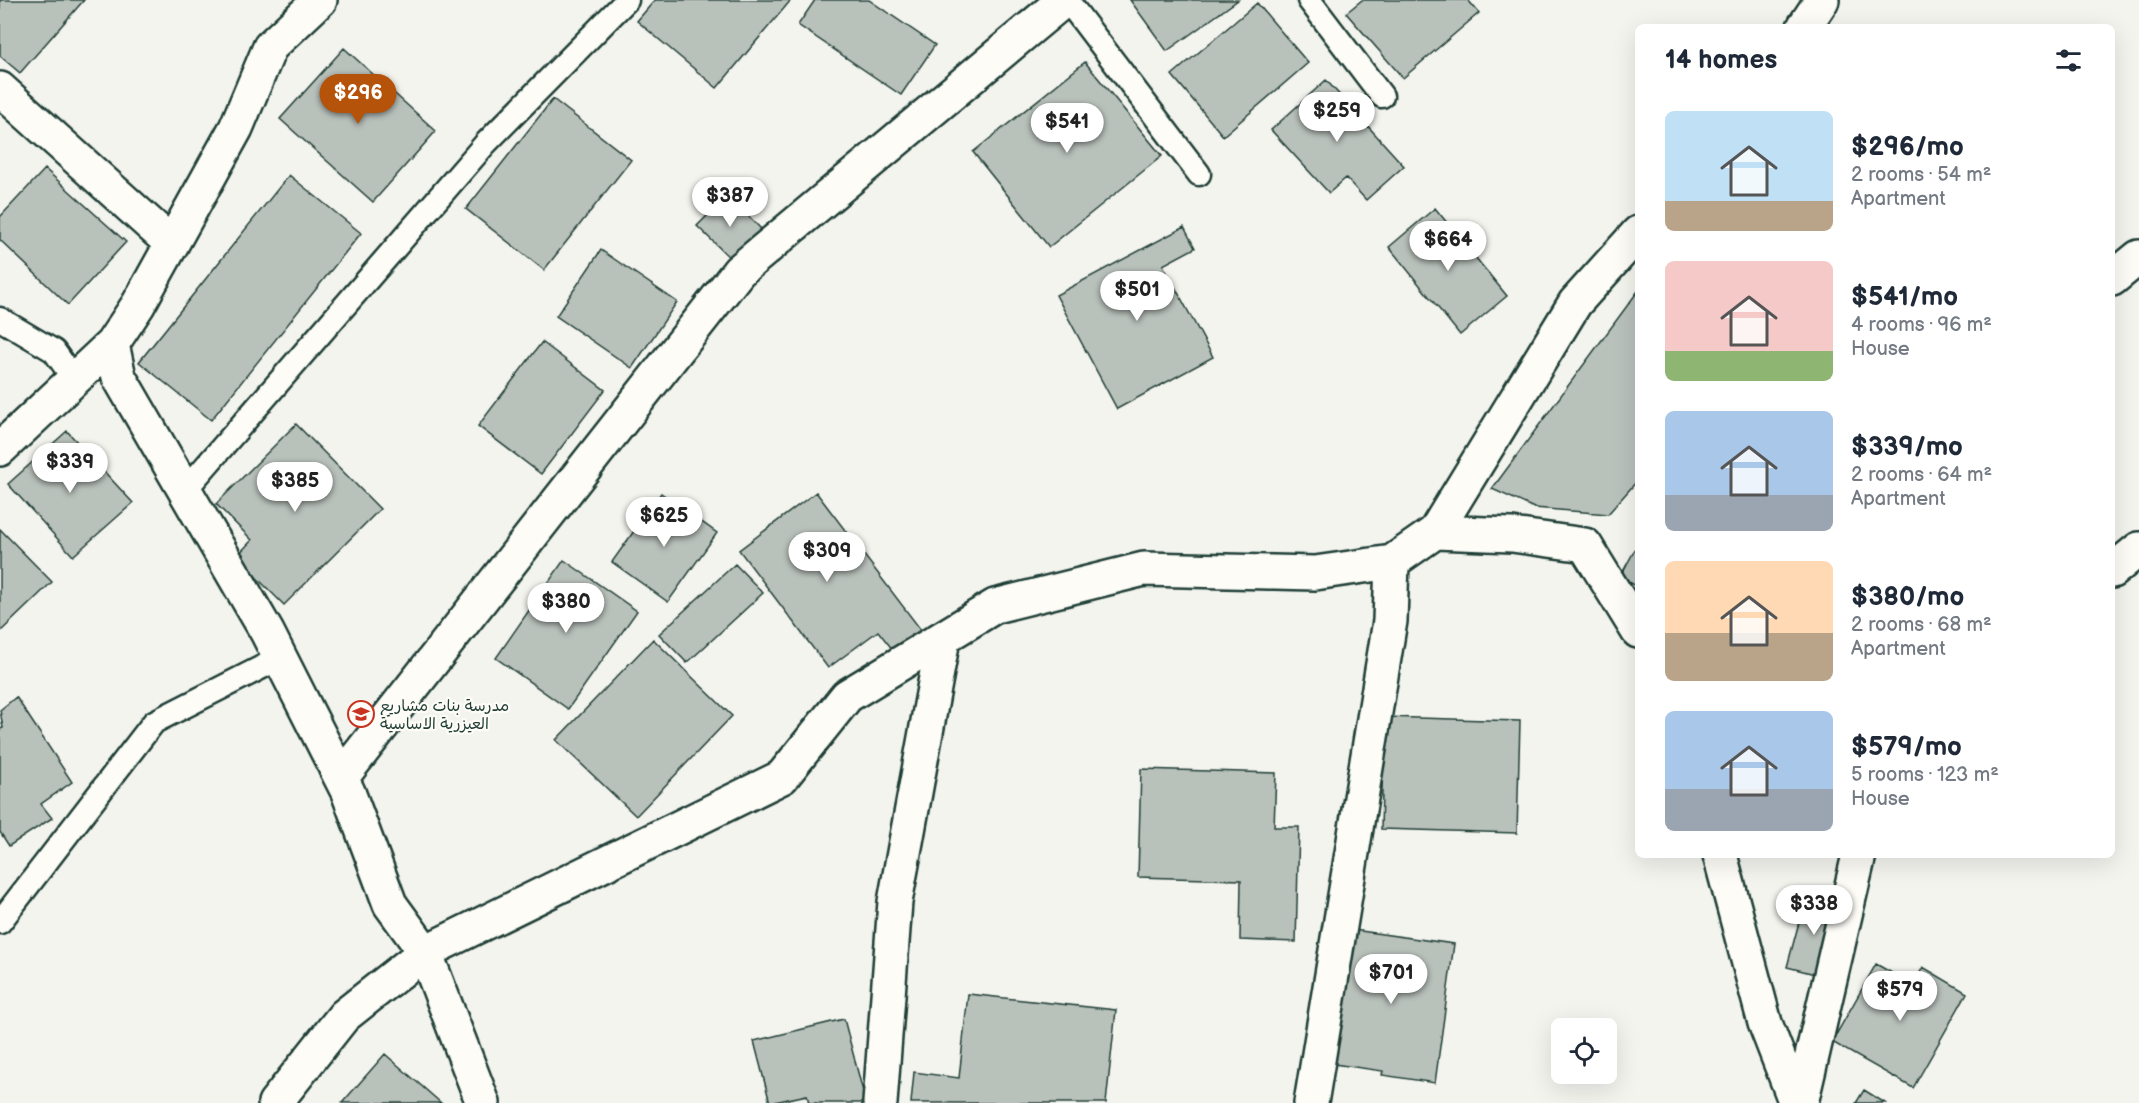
<!DOCTYPE html>
<meta charset="utf-8">
<style>
body{margin:0;font-family:"Balsamiq Sans","Playpen Sans Arabic",sans-serif;background:#f2f2f3;color:#1f2937;height:100vh;display:flex;flex-direction:column;font-size:22px;white-space:nowrap}
*{box-sizing:border-box;margin:0}
p{font-size:20px;color:#747a83}
.icon{flex:none;width:33px;height:33px;fill:none;stroke:currentColor;stroke-width:2;stroke-linecap:round;stroke-linejoin:round}
.map{position:relative;flex:1;overflow:hidden}
.side{position:absolute;left:1635px;top:24px;width:480px;height:834px;display:flex;flex-direction:column;background:#fff;border-radius:9px;box-shadow:0 6px 24px #0002}
.side>*{flex:none}
.controls{position:absolute;left:1551px;top:1018px;display:grid;gap:12px}
.controls a{display:grid;place-items:center;width:66px;height:66px;border-radius:9px;background:#fff;box-shadow:0 6px 24px #0002;font-size:30px}
.price{position:absolute;translate:-50% -51px;padding:0 14px;border-radius:21px;background:#fff;color:#222;font-size:20px;line-height:39px;filter:drop-shadow(0 2px 3px #0008)}
.price::after{content:'';position:absolute;left:50%;top:36px;width:18px;height:14px;margin-left:-9px;background:inherit;clip-path:polygon(0 0,100% 0,50% 100%)}
.price.current{background:#b45309;color:#fff}
ul{padding:0;list-style:none}
li{display:flex;align-items:center;gap:18px;height:150px;padding:0 30px}
li span{display:grid;place-items:center;flex:none;width:168px;height:120px;border-radius:9px;color:#555}
li>.icon{margin-inline-start:auto}
span .icon{width:72px;height:72px;fill:#fffc;stroke-width:1}
li b{font-size:26px}
h2{display:flex;justify-content:space-between;align-items:center;height:72px;padding:0 30px;font-size:26px}
.map>svg:first-child{display:block}
.building{fill:#b9c1bb;stroke:#1f3d34;stroke-width:1.5}
.lines{fill:none;stroke-linecap:round;stroke-linejoin:round}
.service-casing{stroke:#1f3d34;stroke-width:27}
.minor-casing{stroke:#1f3d34;stroke-width:38}
.service{stroke:#fdfcf7;stroke-width:22}
.minor{stroke:#fdfcf7;stroke-width:33}
.labels{text-anchor:middle;stroke-width:4.5;stroke-linejoin:round;paint-order:stroke}
.poi-label{font-size:16px;fill:#1f3d34;stroke:#fdfcf7;text-anchor:start}
</style>
<div class="map">
<svg width="2139" height="1103" viewBox="0 0 2139 1103">
<rect width="100%" height="100%" fill="#f4f4ef"/>
<filter id="ink" filterUnits="userSpaceOnUse"><feTurbulence type="fractalNoise" baseFrequency=".0167" numOctaves="2"/><feDisplacementMap in="SourceGraphic" scale="12" xChannelSelector="R" yChannelSelector="G"/><feConvolveMatrix kernelMatrix="1 2 1 2 8 2 1 2 1" color-interpolation-filters="sRGB"/></filter>
<g filter="url(#ink)">
<path class="building" d="M0 0H84L20 73 0 56Z
M655 0H791L717 88 637 21Z
M815 0H869L935 45 901 95 798 25Z
M1130 0H1238L1167 51Z
M1362 0H1468L1479 13 1403 78 1346 13Z
M1257 3 1308 63 1223 136 1172 75Z
M344 48 436 131 373 202 280 119Z
M1085 62 1162 156 1049 247 973 152Z
M1326 80 1404 166 1366 200 1346 178 1329 193 1271 130Z
M553 99 631 160 544 270 466 209Z
M45 169 126 242 68 305 0 240V217Z
M289 175 361 233 211 420 139 362Z
M728 195 762 230 732 260 697 226Z
M1435 208 1507 296 1460 335 1389 247Z
M1184 227 1195 248 1163 265 1213 357 1117 409 1056 295Z
M601 250 677 302 632 368 556 316Z
M1638 291V480L1608 514 1534 508 1492 489Z
M542 342 605 390 541 474 478 426Z
M296 424 380 509 284 605 236 557 252 540 216 504Z
M67 431 133 503 73 556 8 484Z
M816 492 921 630 893 650 878 631 828 668 739 550Z
M661 493 717 533 668 602 612 562Z
M0 529 52 582 0 632Z
M1638 544V587L1620 577Z
M564 560 637 611 568 709 496 658Z
M735 564 763 593 687 663 659 634Z
M653 639 732 716 636 816 556 740Z
M16 697 72 782 41 804 52 818 9 846 0 832V729L3 728 0 710Z
M1384 717 1520 721 1517 833 1381 829Z
M1141 769 1276 773 1274 827H1299L1296 942 1240 940 1241 880 1138 877Z
M1806 896 1841 905 1823 976 1787 967Z
M1346 929 1454 944 1435 1083 1382 1075 1383 1071 1327 1063Z
M1876 964 1913 985 1923 967 1967 993 1913 1088 1832 1042Z
M968 994 1116 1010 1106 1103H911L914 1072 959 1078Z
M844 1019 866 1103H809L807 1095 770 1103 754 1041Z
M385 1054 441 1103H342Z
M1864 1090 1885 1103H1856Z"/>
<g class="lines">
<defs>
<path id="service" d="M1067 0 1199 174
M1309 0 1382 96
M0 319 54 351 74 379
M186 489 486 143 627 0
M0 922 154 722 280 658"/>
<path id="minor" d="M320 0 270 47 236 128 138 305 112 344 119 377 267 632 348 792 390 904 425 952 483 1103
M1804 27 1822 0
M0 89 172 244
M2112 279 2139 257
M0 449 112 344
M1435 532 1575 303 1638 233
M2112 571 2139 549
M341 778 739 271 1064 0
M1720 855 1765 1023 1796 1103
M275 1103 344 1016 425 952 782 777 847 696 995 606 1144 569 1315 573 1392 562 1435 532 1512 535 1585 545 1638 631
M880 1103 895 902 943 639
M1311 1103 1390 621 1392 562
M1801 1103 1859 855"/>
</defs>
<use href="#service" class="service-casing"/>
<use href="#minor" class="minor-casing"/>
<use href="#service" class="service"/>
<use href="#minor" class="minor"/>
</g>
</g>
<defs>
<symbol id="school-ring" viewBox="-11 -11 22 22"><circle r="9.5" fill="#fdfcf7" stroke="#c8321e" stroke-width="1.5"/><path d="M0-5L7-2L0 1L-7-2ZM-4 1L0 2.5L4 1V4Q0 6-4 4Z" fill="#c8321e"/></symbol>
</defs>
<g fill-rule="evenodd">
<use href="#school-ring" x="346" y="699" width="30" height="30"/>
</g>
<g class="labels">
<g class="poi-label">
<text x="380" y="711">مدرسة بنات مشاريع<tspan x="380" dy="18">العيزرية الاساسية</tspan></text>
</g>
</g>
</svg>
<div class="controls">
<a><svg class="icon" aria-label="locate" viewBox="0 0 24 24"><circle cx="12" cy="12" r="6"/><path d="M12 2v4M12 18v4M2 12h4M18 12h4"/></svg></a>
</div>
<b class="price current" style="left:358px;top:125px">$296</b>
<b class="price" style="left:1337px;top:143px">$259</b>
<b class="price" style="left:1067px;top:154px">$541</b>
<b class="price" style="left:730px;top:228px">$387</b>
<b class="price" style="left:1448px;top:272px">$664</b>
<b class="price" style="left:1137px;top:322px">$501</b>
<b class="price" style="left:70px;top:494px">$339</b>
<b class="price" style="left:295px;top:513px">$385</b>
<b class="price" style="left:664px;top:548px">$625</b>
<b class="price" style="left:827px;top:583px">$309</b>
<b class="price" style="left:566px;top:634px">$380</b>
<b class="price" style="left:1814px;top:936px">$338</b>
<b class="price" style="left:1391px;top:1005px">$701</b>
<b class="price" style="left:1900px;top:1022px">$579</b>
<section class="side">
<h2>14 homes<svg class="icon" aria-label="filters" viewBox="0 0 24 24"><path d="M4 7h16M4 17h16"/><circle cx="9" cy="7" r="2"/><circle cx="15" cy="17" r="2"/></svg></h2>
<ul>
<li><span style="background:linear-gradient(#bfe0f5 75%,#b9a48a 0)"><svg class="icon" aria-label="home" viewBox="0 0 24 24"><path d="M3 11l9-7 9 7M6 9v11h12V9"/></svg></span><div><b>$296/mo</b><p>2 rooms · 54 m²</p><p>Apartment</p></div></li>
<li><span style="background:linear-gradient(#f6c9c9 75%,#8fb573 0)"><svg class="icon" aria-label="home" viewBox="0 0 24 24"><path d="M3 11l9-7 9 7M6 9v11h12V9"/></svg></span><div><b>$541/mo</b><p>4 rooms · 96 m²</p><p>House</p></div></li>
<li><span style="background:linear-gradient(#a9c7e8 70%,#9aa5b1 0)"><svg class="icon" aria-label="home" viewBox="0 0 24 24"><path d="M3 11l9-7 9 7M6 9v11h12V9"/></svg></span><div><b>$339/mo</b><p>2 rooms · 64 m²</p><p>Apartment</p></div></li>
<li><span style="background:linear-gradient(#ffd9b3 60%,#b9a48a 0)"><svg class="icon" aria-label="home" viewBox="0 0 24 24"><path d="M3 11l9-7 9 7M6 9v11h12V9"/></svg></span><div><b>$380/mo</b><p>2 rooms · 68 m²</p><p>Apartment</p></div></li>
<li><span style="background:linear-gradient(#a9c7e8 65%,#9aa5b1 0)"><svg class="icon" aria-label="home" viewBox="0 0 24 24"><path d="M3 11l9-7 9 7M6 9v11h12V9"/></svg></span><div><b>$579/mo</b><p>5 rooms · 123 m²</p><p>House</p></div></li>
</ul>
</section>
</div>
